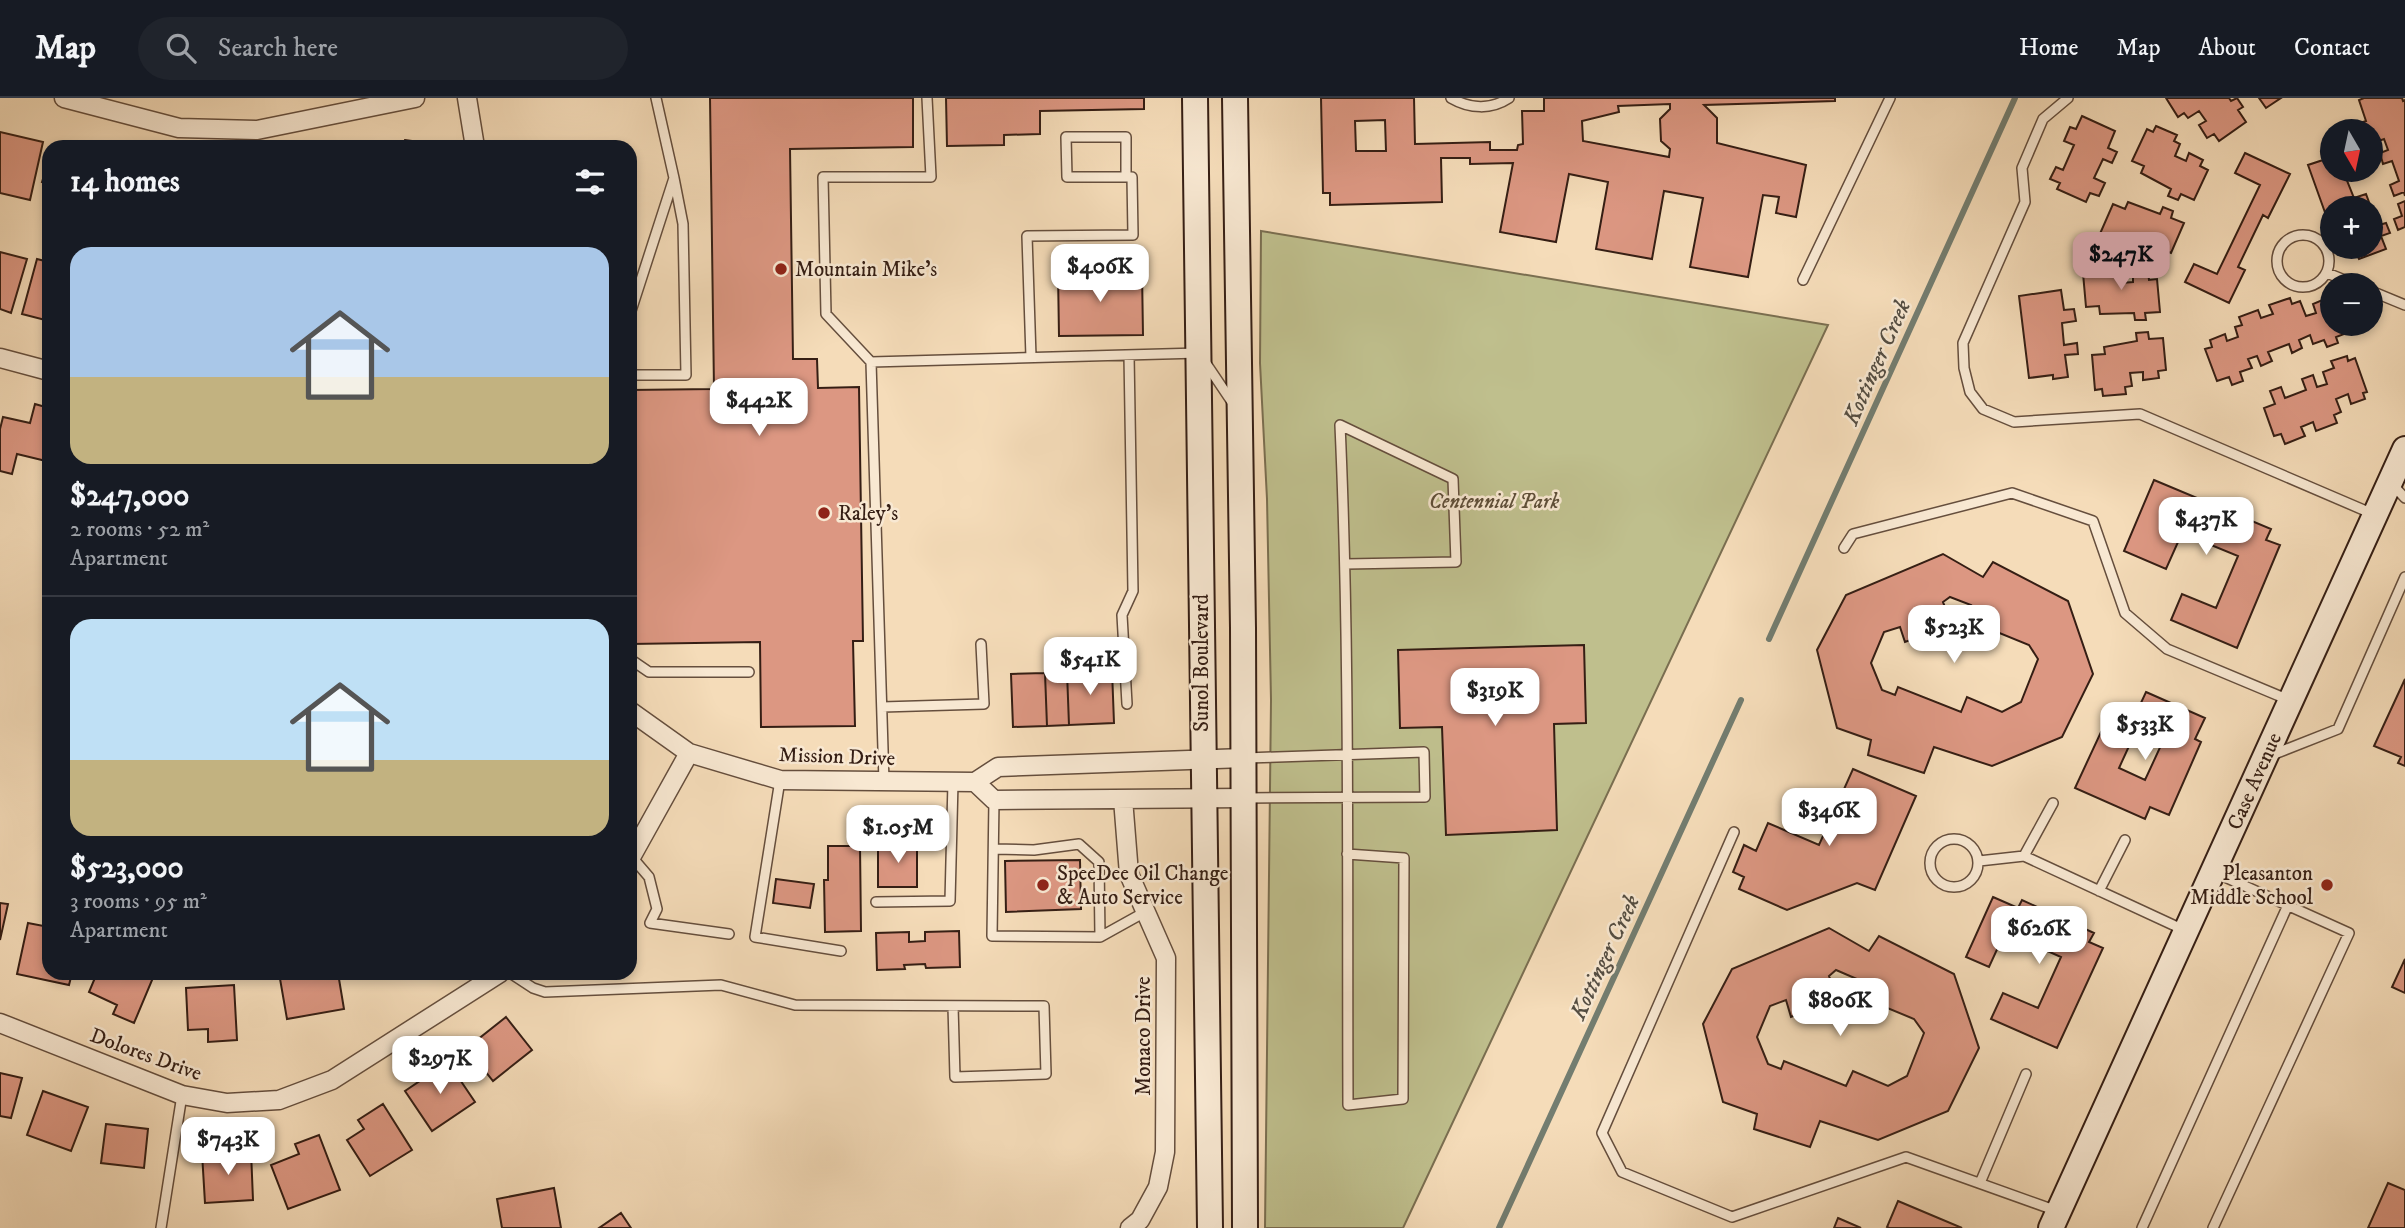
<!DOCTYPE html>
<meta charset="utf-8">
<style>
body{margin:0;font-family:"IM FELL DW Pica",serif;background:#20242c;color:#f1f3f6;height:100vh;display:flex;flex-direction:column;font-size:26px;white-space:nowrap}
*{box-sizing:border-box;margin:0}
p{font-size:23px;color:#9ea1a6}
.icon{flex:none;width:38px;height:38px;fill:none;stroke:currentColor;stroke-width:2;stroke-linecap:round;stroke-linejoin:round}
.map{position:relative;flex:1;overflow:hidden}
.side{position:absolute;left:42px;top:42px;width:595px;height:840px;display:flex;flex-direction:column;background:#171b24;border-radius:21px;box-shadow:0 4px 10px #0003}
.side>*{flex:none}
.needle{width:46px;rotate:171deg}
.buttons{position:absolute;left:2320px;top:21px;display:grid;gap:14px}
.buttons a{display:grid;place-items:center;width:63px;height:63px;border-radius:50%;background:#171b24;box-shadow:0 4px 10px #0003;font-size:35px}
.price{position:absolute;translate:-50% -60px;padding:0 16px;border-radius:14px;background:#fff;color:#222;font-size:23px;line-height:46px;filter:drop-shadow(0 2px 4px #0008)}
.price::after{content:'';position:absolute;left:50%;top:42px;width:21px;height:16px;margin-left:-10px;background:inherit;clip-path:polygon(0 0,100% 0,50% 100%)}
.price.on{background:#c59692;color:#111}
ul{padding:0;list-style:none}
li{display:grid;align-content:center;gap:14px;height:371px;padding:0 28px}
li+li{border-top:2px solid #363941}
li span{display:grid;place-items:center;height:217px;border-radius:21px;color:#555}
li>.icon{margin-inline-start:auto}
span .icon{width:126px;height:126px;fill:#fffc;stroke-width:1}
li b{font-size:30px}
h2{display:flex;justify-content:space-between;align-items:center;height:84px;padding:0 28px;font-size:30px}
header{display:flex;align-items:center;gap:42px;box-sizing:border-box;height:98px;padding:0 35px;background:#171b24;border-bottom:2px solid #363941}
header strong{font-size:33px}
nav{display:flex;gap:38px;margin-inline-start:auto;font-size:24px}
.search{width:490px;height:63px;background:#20242c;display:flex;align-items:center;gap:18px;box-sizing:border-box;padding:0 24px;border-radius:38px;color:#9ea1a6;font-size:26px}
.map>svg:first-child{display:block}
.green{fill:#bfbf8d;stroke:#7a6e50;stroke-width:2}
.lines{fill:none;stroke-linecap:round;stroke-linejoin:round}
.stream{stroke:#737d70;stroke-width:6}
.building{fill:#dc9782;stroke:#351e14;stroke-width:2;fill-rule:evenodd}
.lane-casing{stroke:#654e3d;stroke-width:12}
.street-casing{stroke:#654e3d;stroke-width:21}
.secondary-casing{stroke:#351e14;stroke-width:28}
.lane{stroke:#f8e8d2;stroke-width:9}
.street{stroke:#f8e8d2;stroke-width:18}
.secondary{stroke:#f8e8d2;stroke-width:24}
.poi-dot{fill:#8f2418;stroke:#f8e8d2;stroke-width:2.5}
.labels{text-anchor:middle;stroke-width:5;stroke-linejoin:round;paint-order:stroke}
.poi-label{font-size:21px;fill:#351e14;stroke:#f8e8d2;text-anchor:start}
.park-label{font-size:21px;font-style:italic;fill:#5e4e38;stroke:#f8e8d2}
.street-label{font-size:21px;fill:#351e14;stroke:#f8e8d2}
.water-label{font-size:23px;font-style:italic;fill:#544d42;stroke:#f8e8d2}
</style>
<header>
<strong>Map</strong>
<div class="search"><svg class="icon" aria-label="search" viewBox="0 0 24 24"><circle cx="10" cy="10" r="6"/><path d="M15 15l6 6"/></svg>Search here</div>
<nav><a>Home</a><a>Map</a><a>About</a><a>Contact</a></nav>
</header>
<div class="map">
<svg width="2405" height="1130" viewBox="0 0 2405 1130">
<rect width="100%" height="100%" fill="#f5dcb9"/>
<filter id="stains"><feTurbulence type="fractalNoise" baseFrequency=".00286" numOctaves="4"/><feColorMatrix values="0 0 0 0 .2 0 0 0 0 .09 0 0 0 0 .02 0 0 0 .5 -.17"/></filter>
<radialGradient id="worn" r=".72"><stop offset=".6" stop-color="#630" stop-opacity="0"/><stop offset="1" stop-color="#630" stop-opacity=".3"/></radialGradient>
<path class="green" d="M1261 133 1828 227 1403 1130H1265L1271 602 1267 401 1260 265Z"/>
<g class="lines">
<path class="stream" d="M1769 541 2015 0
M1499 1130 1741 602"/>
</g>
<path class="building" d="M710 0H913V49L790 51 793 261H817L818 290 859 289 863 543H853L855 628 761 629 760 544 630 546V292L714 291Z
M946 0H1144V11L1040 13V36L1004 37V47L947 48Z
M1321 0H1414L1415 46 1490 44V52H1517L1518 47 1523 46 1522 13H1544V0H1835V3L1704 7 1717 20V45L1806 67 1796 119 1776 115 1779 99 1763 97 1748 179 1690 169 1703 100 1664 93 1652 161 1596 151 1608 84 1569 76 1556 144 1500 134 1513 65 1470 66V60H1441L1442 104 1330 107V95H1323ZM1670 6V11L1660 21 1661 43 1670 51 1669 59 1583 43 1582 23 1619 14 1618 8ZM1385 22 1386 53H1356L1355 23Z
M2166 0H2229L2231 3 2237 0 2243 9 2238 12 2246 24 2219 43 2214 36 2207 40 2199 27 2206 23 2199 13 2188 20 2184 15 2178 19Z
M2259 0H2281L2266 10Z
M2364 0H2402L2403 3 2405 2V98L2404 94 2394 98 2390 87 2399 83 2392 63 2383 66 2380 55 2388 52 2384 41 2376 44 2372 33H2363L2360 25 2366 23 2359 2Z
M2082 18 2115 33 2108 50 2117 54 2112 65 2103 61 2094 80 2105 85 2099 98 2090 95 2086 104 2057 91 2060 85 2050 81 2056 69 2063 72 2074 47 2064 43 2070 29 2076 31Z
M2156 28 2177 37 2174 43 2180 46 2175 58 2186 63 2189 55 2203 62 2200 68 2208 72 2194 102 2181 96 2178 102 2168 98 2171 91 2141 75 2144 68 2132 63 2147 31 2153 34Z
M0 34 43 44 30 102 0 95Z
M405 42 434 46V49H403Z
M2333 50V72H2357L2358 75 2346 80 2354 100 2366 96 2370 107 2361 110H2333L2332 134 2308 67 2323 62 2321 54Z
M2245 55 2290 76 2268 120 2263 117 2238 169 2245 172 2229 205 2185 184 2194 166 2217 176 2260 87 2235 75Z
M49 62V86L42 84Z
M2405 103V129L2398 132 2394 121 2402 118 2398 106Z
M2128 104 2160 116 2163 109 2173 113 2171 120 2184 125 2171 155 2163 152 2160 159 2146 153 2149 145 2138 140 2133 153 2127 150 2124 156 2103 147 2106 141 2099 138 2113 106 2125 111Z
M2374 116 2379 127 2386 125 2390 135 2381 138 2386 151 2359 161 2356 154 2347 158 2343 149H2371V117Z
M0 154 27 161 11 215 0 211Z
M37 161 49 164V223L22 216Z
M2113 165V172H2120L2121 185 2133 184V176L2148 174 2149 182 2157 181 2160 214 2145 215 2146 222H2135L2134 215 2100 216 2099 208 2086 209 2083 175 2091 174 2090 167Z
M1142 174 1143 237 1059 238 1058 175Z
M2061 192 2064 212 2074 211 2076 223 2062 225 2064 247 2077 245 2078 256 2065 257 2068 279 2053 281V277L2029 280 2019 198Z
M2290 200 2292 206 2300 203 2306 218 2316 215 2313 206 2327 200 2329 205 2333 204V226H2349L2352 233 2336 239 2338 245 2327 249 2324 242 2313 246 2310 237 2299 242 2302 250 2292 255 2289 246 2268 254 2272 263 2261 268 2257 258 2248 261 2252 270 2240 274 2243 283 2232 287 2229 279 2217 283 2205 251 2212 249 2210 242 2225 236 2227 243 2238 239 2235 229 2242 227 2239 219 2258 212 2261 220 2273 216 2269 207Z
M2148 234 2149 241 2163 240 2166 272 2158 273 2159 280 2143 282V274L2130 275 2132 288 2125 289 2126 296 2103 298 2102 291 2095 292 2092 257 2105 256 2104 249 2137 243 2136 235Z
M2347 258 2348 263 2355 260 2367 294 2363 295 2365 301 2351 306 2348 296 2336 301 2341 314 2334 317 2337 325 2316 333 2313 324 2301 329 2305 338 2285 346 2281 336 2274 338 2264 310 2275 306 2270 293 2281 289 2285 300 2306 292 2302 281 2313 277 2317 289 2327 286 2323 274 2334 270 2331 263Z
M35 306 49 310V349L46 363 17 356 12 376 0 373V331L3 319 30 325Z
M2154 382 2271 431 2266 442 2280 447 2237 550 2171 522 2182 496 2216 510 2238 458 2182 435 2166 471 2124 453Z
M1943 456 1983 479 1993 464 2068 503 2093 576 2062 639 1992 668 1934 649 1924 675 1868 657 1871 642 1837 630 1817 552 1846 497ZM1950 499 1971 507 1965 521 2029 547 2038 561 2021 604 2002 614 1967 599 1961 614 1898 589 1895 597 1882 592 1871 565 1884 534 1900 529 1905 544 1952 527 1943 504Z
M1584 547 1586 625 1554 626 1557 732 1446 737 1442 629 1400 630 1398 552Z
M1112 572 1114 625 1069 627 1067 574Z
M1067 574 1069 627 1047 628 1045 575Z
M1045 575 1047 628 1013 629 1011 576Z
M2405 581V668L2398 665 2401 659 2374 648Z
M2146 594 2205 620 2195 641 2201 644 2169 717 2150 709 2145 721 2075 690 2101 634 2130 646 2119 670 2145 682 2169 630 2153 623 2150 630 2133 622Z
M1853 671 1916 698 1875 792 1857 785 1787 812 1739 791 1744 779 1733 774 1744 747 1756 753 1768 725 1819 747Z
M878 746H917V789H878Z
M828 748H860L861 833 825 834 824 782H828Z
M1080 762 1081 811 1006 814 1005 763Z
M776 781 814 786 810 810 773 805Z
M1993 799 2018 810 2022 802 2094 835 2089 844 2103 850 2057 950 1991 921 2003 895 2038 910 2061 859 2005 834 1989 869 1966 859Z
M0 805 8 806 0 842Z
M28 825 49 829V875H72L69 887 17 876Z
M1829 830 1869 853 1879 838 1954 876 1979 950 1948 1013 1878 1042 1820 1023 1810 1049 1754 1031 1757 1016 1723 1004 1703 926 1732 871ZM1836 872 1857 881 1851 895 1914 921 1924 935 1907 978 1888 988 1853 973 1846 988 1784 963 1781 971 1768 966 1757 939 1770 908 1786 902 1791 919 1838 901 1829 878Z
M959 833 960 869 926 870 925 866 904 867 905 871 877 872 876 835 909 834V844L925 843V834Z
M2405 861V895L2392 889Z
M97 875H155L134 925 113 916 117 907 89 894Z
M279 875H338L344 911 287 921Z
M234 887 237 942 208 944V931L188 932 186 890Z
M506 919 532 952 493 983 467 950Z
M448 964 475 1004 432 1033 405 993Z
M0 975 22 980 11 1020 0 1018Z
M43 993 88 1009 71 1053 27 1037Z
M383 1006 412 1052 370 1078 347 1042 364 1031 358 1022Z
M106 1026 148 1031 144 1070 101 1065Z
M319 1037 340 1092 288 1111 271 1067 299 1056 295 1046Z
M251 1053 253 1102 205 1105 202 1055Z
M2388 1085 2405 1092V1130H2368Z
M554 1090 561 1130H502L497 1101Z
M1898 1103 1962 1130H1889L1887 1129Z
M621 1115 631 1130H599Z
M1838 1120 1861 1130H1834Z"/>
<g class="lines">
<defs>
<path id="lane" d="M1451 0C1470 11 1491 12 1509 0
M2068 0 2043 21 2022 70 2025 104 1963 245 1964 270 1970 294 1983 311 2014 324 2140 316 2373 416
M2277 163a26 26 0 1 1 52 0a26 26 0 1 1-52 0Z
M2327 175 2357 187
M1803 182 1890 0
M2371 193 2405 207
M630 216 674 80 656 0
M1031 259 1027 138 1133 137 1132 79H1067L1066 39H1126V79
M871 264 1199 255 1234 307
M630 277H686L683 126 674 80
M2392 386 2405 400
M1844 450 1853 436 2012 395 2093 423 2125 515 2167 551 2289 602
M1346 466 1456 464 1453 381 1340 327C1350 553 1347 780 1348 1007L1403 1001 1404 760 1347 756
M630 561 649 574H749
M1127 606 1122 517 1133 493 1129 257
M882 609 984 606 981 546
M2272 657 2338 631 2405 479
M780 682 755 839 841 853
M884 684 871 264 826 216 823 79H931L927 0
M1246 700 1425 699 1424 654 1246 660
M994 702 992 838 1100 839 1145 814
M1734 734 1602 1035 1622 1074 1732 1119 1906 1059 2057 1113
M1930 765a24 24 0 1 1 48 0a24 24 0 1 1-48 0Z
M994 751 1034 752 1079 746 1099 764 1100 839
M631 758 649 779 657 811 650 825 729 836
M2024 758 2053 705
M1979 763 2024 758 2184 832
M2099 793 2125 742
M876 804 950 803 953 684
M510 875 533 890 545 894 721 887 795 907 1044 908 1046 976 955 979 953 908
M1980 1085 2026 976
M161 1130 182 997
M2142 1130 2288 807
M2213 1130 2349 835 2216 775"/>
<path id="street" d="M64 0 179 30 257 32 415 0
M467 0 475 49
M0 260 49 273
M630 613 689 655 780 682 975 684 998 669 1244 660
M975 684 994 702 1244 700
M1123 701 1129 776 1166 860 1165 1054 1158 1089 1140 1122 1130 1130
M630 761 689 655
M0 925 182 997 227 1005 279 1002 332 982 500 875"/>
<path id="secondary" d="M1195 0 1210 1130
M1235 0 1243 530 1245 1130
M2051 1130 2405 351"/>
</defs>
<use href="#lane" class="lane-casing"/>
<use href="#street" class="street-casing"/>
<use href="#secondary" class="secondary-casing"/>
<use href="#lane" class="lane"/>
<use href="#street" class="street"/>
<use href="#secondary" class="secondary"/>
</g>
<g class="poi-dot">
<circle cx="781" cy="171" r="7"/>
<circle cx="824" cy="415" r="7"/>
<circle cx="1043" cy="787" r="7"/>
<circle cx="2327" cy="787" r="7"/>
</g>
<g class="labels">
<g class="poi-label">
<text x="795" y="178">Mountain Mike's</text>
<text x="838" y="422">Raley's</text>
<text x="1057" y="782">SpeeDee Oil Change<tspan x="1057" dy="24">&amp; Auto Service</tspan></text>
<text x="2313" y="782" text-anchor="end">Pleasanton<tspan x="2313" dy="24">Middle School</tspan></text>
</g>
<g class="park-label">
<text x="1494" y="410">Centennial Park</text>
</g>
<g class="street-label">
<text transform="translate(1201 565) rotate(-90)" y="7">Sunol Boulevard</text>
<text transform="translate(837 658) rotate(2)" y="7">Mission Drive</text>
<text transform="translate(2254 683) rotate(-66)" y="7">Case Avenue</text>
<text transform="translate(1143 938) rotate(-90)" y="7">Monaco Drive</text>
<text transform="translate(146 956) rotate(20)" y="7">Dolores Drive</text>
</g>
<g class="water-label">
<text transform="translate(1876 264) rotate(-66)" y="8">Kottinger Creek</text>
<text transform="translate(1604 859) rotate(-65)" y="8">Kottinger Creek</text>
</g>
</g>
<rect width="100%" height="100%" filter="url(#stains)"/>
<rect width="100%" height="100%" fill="url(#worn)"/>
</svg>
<div class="buttons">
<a><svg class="needle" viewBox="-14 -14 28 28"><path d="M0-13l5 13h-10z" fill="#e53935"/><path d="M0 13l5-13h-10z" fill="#9ea1a6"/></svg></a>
<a>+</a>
<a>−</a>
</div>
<b class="price on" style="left:2121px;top:194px">$247K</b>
<b class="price" style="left:1100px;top:206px">$406K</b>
<b class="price" style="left:759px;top:340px">$442K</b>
<b class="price" style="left:2206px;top:459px">$437K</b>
<b class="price" style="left:1954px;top:567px">$523K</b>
<b class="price" style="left:1090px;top:599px">$541K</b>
<b class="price" style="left:1495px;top:630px">$319K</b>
<b class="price" style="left:2145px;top:664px">$533K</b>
<b class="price" style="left:1829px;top:750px">$346K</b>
<b class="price" style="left:898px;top:767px">$1.05M</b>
<b class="price" style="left:2039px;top:868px">$626K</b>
<b class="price" style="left:1840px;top:940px">$806K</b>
<b class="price" style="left:440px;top:998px">$297K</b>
<b class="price" style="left:228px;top:1079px">$743K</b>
<section class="side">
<h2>14 homes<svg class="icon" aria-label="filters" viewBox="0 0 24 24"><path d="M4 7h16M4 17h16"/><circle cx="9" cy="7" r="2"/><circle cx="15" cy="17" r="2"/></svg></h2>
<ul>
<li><span style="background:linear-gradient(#a9c7e8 60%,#c2b280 0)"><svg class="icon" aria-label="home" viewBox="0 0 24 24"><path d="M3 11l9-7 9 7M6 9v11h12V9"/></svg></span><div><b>$247,000</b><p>2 rooms · 52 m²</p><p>Apartment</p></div></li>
<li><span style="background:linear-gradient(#bfe0f5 65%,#c2b280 0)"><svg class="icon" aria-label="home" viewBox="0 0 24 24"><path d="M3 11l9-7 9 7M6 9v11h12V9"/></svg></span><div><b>$523,000</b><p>3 rooms · 95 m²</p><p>Apartment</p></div></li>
</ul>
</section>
</div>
